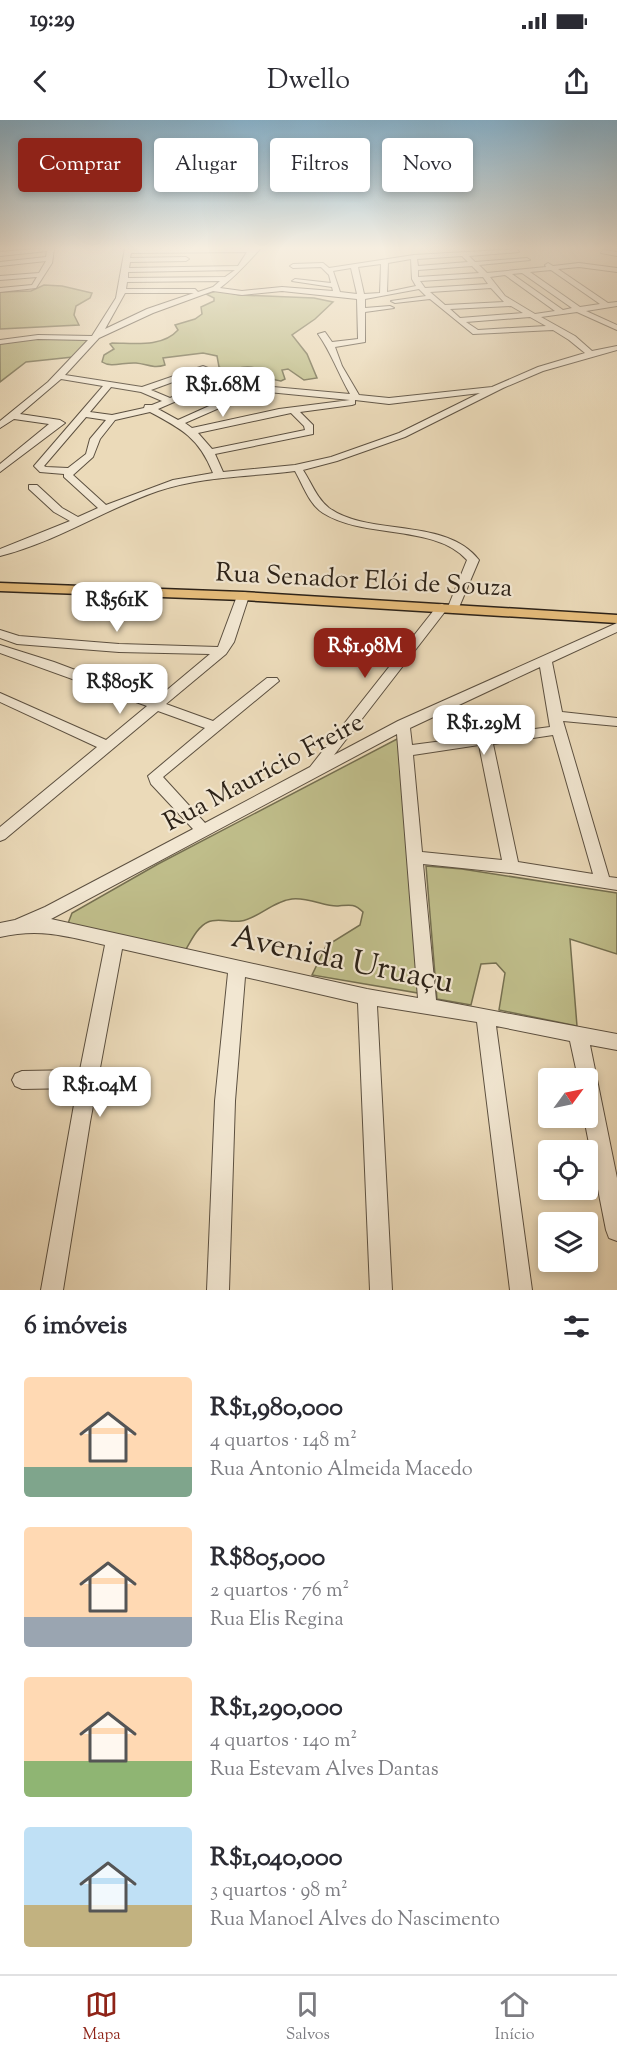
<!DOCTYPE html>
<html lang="pt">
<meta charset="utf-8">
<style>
body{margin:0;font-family:"Sorts Mill Goudy",serif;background:#f7f7f7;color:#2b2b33;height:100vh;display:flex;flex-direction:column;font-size:22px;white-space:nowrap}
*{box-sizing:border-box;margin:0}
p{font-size:20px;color:#7c7c81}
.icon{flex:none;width:33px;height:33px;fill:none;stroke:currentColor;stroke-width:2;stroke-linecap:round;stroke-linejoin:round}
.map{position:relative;height:1170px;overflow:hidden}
.drawer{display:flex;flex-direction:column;background:#fff;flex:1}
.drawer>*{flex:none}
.top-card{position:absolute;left:18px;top:18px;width:582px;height:54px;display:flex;gap:12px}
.needle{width:39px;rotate:57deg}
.tools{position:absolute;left:538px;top:948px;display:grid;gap:12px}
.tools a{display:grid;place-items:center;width:60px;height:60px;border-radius:6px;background:#fff;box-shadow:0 3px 9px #0003;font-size:30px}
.price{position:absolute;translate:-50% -51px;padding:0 14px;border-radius:12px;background:#fff;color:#222;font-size:20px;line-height:39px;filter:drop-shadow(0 2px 3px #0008)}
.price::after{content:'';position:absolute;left:50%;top:36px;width:18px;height:14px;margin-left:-9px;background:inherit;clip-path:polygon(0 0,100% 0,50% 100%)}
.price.selected{background:#8f2418;color:#fff}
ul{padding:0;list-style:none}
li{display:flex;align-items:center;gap:18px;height:150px;padding:0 24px}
li span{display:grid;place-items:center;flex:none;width:168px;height:120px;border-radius:6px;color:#555}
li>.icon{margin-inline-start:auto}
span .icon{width:72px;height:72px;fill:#fffc;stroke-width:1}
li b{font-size:26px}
h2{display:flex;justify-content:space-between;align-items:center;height:72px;padding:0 24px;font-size:26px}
.pill{padding:0 21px;border-radius:6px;background:#fff;box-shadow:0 3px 9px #0003;font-size:21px;line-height:54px}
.pill.selected{background:#8f2418;color:#fff}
.status{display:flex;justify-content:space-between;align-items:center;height:42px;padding:0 30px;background:#fff;direction:ltr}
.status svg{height:16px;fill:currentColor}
header{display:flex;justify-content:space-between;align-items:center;height:78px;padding:0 24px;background:#fff;font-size:27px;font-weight:600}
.tabs{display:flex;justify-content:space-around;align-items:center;height:84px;border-top:2px solid #e1e1e2;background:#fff;font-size:16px;color:#7c7c81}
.tabs a{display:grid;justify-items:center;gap:3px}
.tabs .selected{color:#8f2418}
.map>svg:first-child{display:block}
.green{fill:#bfbd8a;stroke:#767051;stroke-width:1.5}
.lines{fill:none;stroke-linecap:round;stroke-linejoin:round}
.minor-casing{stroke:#5c5040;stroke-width:2}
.major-casing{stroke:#2c2218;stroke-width:3}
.minor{fill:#f2e7d2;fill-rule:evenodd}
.major{fill:#e6bd7c;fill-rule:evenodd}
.labels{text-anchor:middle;stroke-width:4.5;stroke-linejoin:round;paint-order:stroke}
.street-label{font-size:26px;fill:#2c2218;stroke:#f2e7d2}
.near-street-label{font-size:32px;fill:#2c2218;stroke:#f2e7d2}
</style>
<div class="status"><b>19:29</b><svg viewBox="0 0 49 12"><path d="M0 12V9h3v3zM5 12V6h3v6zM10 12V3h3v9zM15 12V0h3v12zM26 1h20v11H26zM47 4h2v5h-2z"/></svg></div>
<header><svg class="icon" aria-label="back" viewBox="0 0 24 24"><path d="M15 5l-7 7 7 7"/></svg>Dwello<svg class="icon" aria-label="share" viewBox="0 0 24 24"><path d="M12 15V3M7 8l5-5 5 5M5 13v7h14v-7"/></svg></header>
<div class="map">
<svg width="617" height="1170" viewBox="0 0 617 1170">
<rect width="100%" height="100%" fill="#ebdab9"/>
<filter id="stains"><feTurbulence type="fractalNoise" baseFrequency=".00333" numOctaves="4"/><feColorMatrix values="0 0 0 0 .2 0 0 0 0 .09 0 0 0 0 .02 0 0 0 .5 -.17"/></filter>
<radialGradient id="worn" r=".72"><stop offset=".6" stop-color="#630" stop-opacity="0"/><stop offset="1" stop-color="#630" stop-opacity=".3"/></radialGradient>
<path class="green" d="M44 165 62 166 92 173 90 178 76 186 74 195 79 205 0 209V172L31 171Z
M220 170 239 175 314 178 333 182 315 199 292 215 307 234 317 258 304 260 288 249 282 250 285 259 281 261C265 259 266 252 255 248 246 245 236 249 227 251L219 247 217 236 203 233 163 238 165 245C153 249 147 244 136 243 124 242 111 248 102 242L104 235 114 229 110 224 112 223C133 223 162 228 178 210L175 205 195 199 202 194 201 187 214 181V178L206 174Z
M30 219H89L73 237 26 242 0 262V224Z
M399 618 418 873 312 855 326 826 360 805 363 792C354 783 349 785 338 786 326 787 308 777 292 779 273 781 257 799 241 801 230 803 218 797 208 802 197 807 191 821 185 831L67 806 72 793 158 744Z
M426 746 462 749 617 773V834L570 819 577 906 499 890 505 853 496 843 481 844 471 885 437 879Z"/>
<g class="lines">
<defs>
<path id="minor" d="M46 128 54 129 52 143 36 168 0 172V168L32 165 37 157 0 160V156L39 153 46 141 0 146V142L46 137 47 131 0 136V132Z
M125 128H261C248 142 237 155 220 168L242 171 282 167 333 171 332 167 292 161 295 159 331 163 329 155 321 147 293 148 290 146 293 144 323 143 329 148 414 135 517 129 519 132 469 136 475 142 527 138 530 140 479 145 487 153 546 147 545 145 548 143 553 146 579 143 617 148V152L579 147 558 149 608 183 617 182V186L586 191 617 205V210L577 192 541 197 575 216 592 231 617 226V230L543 251 503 268 405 317 337 341 303 350C311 362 317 379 329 388 370 417 446 397 479 440L457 492 453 493 447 489 334 635 398 601 617 503V512L552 542 562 592 617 598V606L563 601 609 757 617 758V770L511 753 423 744 436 880 617 914V930L590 925 617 1058V1121L609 1118 606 1110 584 998H588V958H578L570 921 496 906 532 1170H510L477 902 377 886 392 1170H370L358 883 245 857 235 981 229 1170H207L215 981 228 853 122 829 90 1002 63 1170H41L77 968 22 969 15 966 12 960 15 954 22 951 80 950 105 825C66 816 40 808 0 817V803L15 800 45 787 193 709 151 664 148 656 205 608 158 591 5 719 0 721V707L97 627 0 582V573L106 620 147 586 0 533V525L54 542 155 580 210 534 119 532 17 524 0 518V510L19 516 119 524 218 527 237 476 243 472 247 473 249 476 234 522 226 534 166 584 213 601 267 558H277L279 561 163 657 205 703 310 647 438 485 442 484 448 487 467 440C435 404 364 419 323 393 309 384 303 365 295 351 249 357 202 356 158 371 103 390 56 422 0 436V429L70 401 54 392 29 369V365H37L62 388 78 397 98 388 64 357V354L40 352 34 346 103 266 61 259 20 294 60 300 65 303 0 352V344L49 304 14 299 0 308V301L48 262 88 220 38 219 0 224V220L38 215 92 216 116 178ZM247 132 238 146 129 148 130 142 186 141 189 139 186 137 130 138 131 133ZM462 136 468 142 418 146 417 139ZM411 139 412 159 416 166 387 172 388 143ZM381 144 380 173 364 174 358 147ZM472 146 479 153 418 157V150ZM351 148 357 174 340 172 333 151ZM235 150 225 157 128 158V152ZM551 150 600 184 580 187 530 152ZM522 153 572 188 563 190 512 154ZM505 155 555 191 535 194 505 176 490 157ZM483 157 488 164 425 168 420 161ZM220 161 213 167 198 172 195 169H126L127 162ZM491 168 504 182 445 185 430 172ZM419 169 426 176 391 181 395 183 430 179 473 214 553 210 569 220 585 233 538 247 492 267 389 278 359 275 342 246 335 227 365 222V192L394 188 390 186 365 188V179ZM213 171 242 175 282 171 357 179 358 219 332 222 325 212 318 214C331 232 339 255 350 274L251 265 203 246 142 267 65 255 99 218 153 193ZM125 173H194L147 189 105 209ZM511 186 523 193 460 198 450 189ZM530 197 546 206 478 210 466 202ZM203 251 218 257 170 278 151 270ZM225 260 247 269 178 300 158 289ZM111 267 141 272 162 281 152 285H145L144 288 112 295 90 292ZM258 271 350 280 279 289 192 308 185 303ZM480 273 399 313 331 337 295 345 223 352 215 334 313 314V305L300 292 352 285 355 284V280L389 284ZM150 292C182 309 199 318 213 353L173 360 106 385 73 355 93 337 100 319 115 300ZM291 293 304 306 305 310 212 329 198 313ZM86 297 106 300 90 319 86 334 68 348 46 347 44 346ZM540 547 550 607 412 625 410 608ZM397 614 418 878 367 869 51 799ZM553 615 593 754 518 742 493 624ZM479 625 502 740 422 732 413 635Z
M603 130 617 132V136L601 133Z"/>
<path id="major" d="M0 463 243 472 617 495V503L243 480 0 471Z"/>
</defs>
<use href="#minor" class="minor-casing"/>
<use href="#major" class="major-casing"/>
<use href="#minor" class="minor"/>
<use href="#major" class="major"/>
</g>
<linearGradient id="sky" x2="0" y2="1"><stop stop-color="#88b6d2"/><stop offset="0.44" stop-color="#f6eee0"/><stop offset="1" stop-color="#f6eee0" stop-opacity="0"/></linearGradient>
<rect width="617" height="291" fill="url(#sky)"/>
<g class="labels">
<g class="street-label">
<text transform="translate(364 459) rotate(3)" y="9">Rua Senador Elói de Souza</text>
<text transform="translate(263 651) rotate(-28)" y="9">Rua Maurício Freire</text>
</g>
<g class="near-street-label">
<text transform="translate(343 838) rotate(12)" y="11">Avenida Uruaçu</text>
</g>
</g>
<rect width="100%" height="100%" filter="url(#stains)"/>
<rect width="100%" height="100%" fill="url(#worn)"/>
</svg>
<div class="tools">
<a><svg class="needle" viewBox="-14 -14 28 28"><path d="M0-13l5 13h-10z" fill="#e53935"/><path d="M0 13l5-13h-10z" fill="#7c7c81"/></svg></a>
<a><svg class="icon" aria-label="locate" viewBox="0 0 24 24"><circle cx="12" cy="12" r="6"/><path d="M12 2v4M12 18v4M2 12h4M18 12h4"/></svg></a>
<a><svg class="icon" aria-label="layers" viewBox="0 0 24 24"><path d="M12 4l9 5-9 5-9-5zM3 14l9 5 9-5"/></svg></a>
</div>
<b class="price" style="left:223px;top:298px">R$1.68M</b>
<b class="price" style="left:117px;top:513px">R$561K</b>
<b class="price selected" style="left:365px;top:559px">R$1.98M</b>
<b class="price" style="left:120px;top:595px">R$805K</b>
<b class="price" style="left:484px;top:636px">R$1.29M</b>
<b class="price" style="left:100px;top:998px">R$1.04M</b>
<div class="top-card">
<a class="pill selected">Comprar</a>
<a class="pill">Alugar</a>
<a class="pill">Filtros</a>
<a class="pill">Novo</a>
</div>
</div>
<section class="drawer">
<h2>6 imóveis<svg class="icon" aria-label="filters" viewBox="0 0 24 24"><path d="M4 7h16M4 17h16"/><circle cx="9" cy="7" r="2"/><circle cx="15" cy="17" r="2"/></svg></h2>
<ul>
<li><span style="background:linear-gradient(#ffd9b3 75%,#7fa58c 0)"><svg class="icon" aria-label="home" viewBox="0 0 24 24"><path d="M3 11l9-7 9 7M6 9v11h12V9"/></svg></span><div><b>R$1,980,000</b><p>4 quartos · 148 m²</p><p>Rua Antonio Almeida Macedo</p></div></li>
<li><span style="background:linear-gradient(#ffd9b3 75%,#9aa5b1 0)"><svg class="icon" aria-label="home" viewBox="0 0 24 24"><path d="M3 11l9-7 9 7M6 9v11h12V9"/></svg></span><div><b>R$805,000</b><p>2 quartos · 76 m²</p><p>Rua Elis Regina</p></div></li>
<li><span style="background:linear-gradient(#ffd9b3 70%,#8fb573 0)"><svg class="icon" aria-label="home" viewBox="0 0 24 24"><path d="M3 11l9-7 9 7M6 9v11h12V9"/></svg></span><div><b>R$1,290,000</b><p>4 quartos · 140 m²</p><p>Rua Estevam Alves Dantas</p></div></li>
<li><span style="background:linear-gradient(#bfe0f5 65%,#c2b280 0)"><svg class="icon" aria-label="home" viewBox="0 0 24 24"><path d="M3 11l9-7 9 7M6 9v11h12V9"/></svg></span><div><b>R$1,040,000</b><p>3 quartos · 98 m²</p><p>Rua Manoel Alves do Nascimento</p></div></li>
</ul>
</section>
<nav class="tabs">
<a class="selected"><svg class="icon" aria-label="map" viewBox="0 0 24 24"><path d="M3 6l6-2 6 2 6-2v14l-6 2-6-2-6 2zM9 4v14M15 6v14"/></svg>Mapa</a>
<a><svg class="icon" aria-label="saved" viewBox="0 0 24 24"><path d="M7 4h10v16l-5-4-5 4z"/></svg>Salvos</a>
<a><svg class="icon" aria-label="home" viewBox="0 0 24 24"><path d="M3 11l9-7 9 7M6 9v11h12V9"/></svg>Início</a>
</nav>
